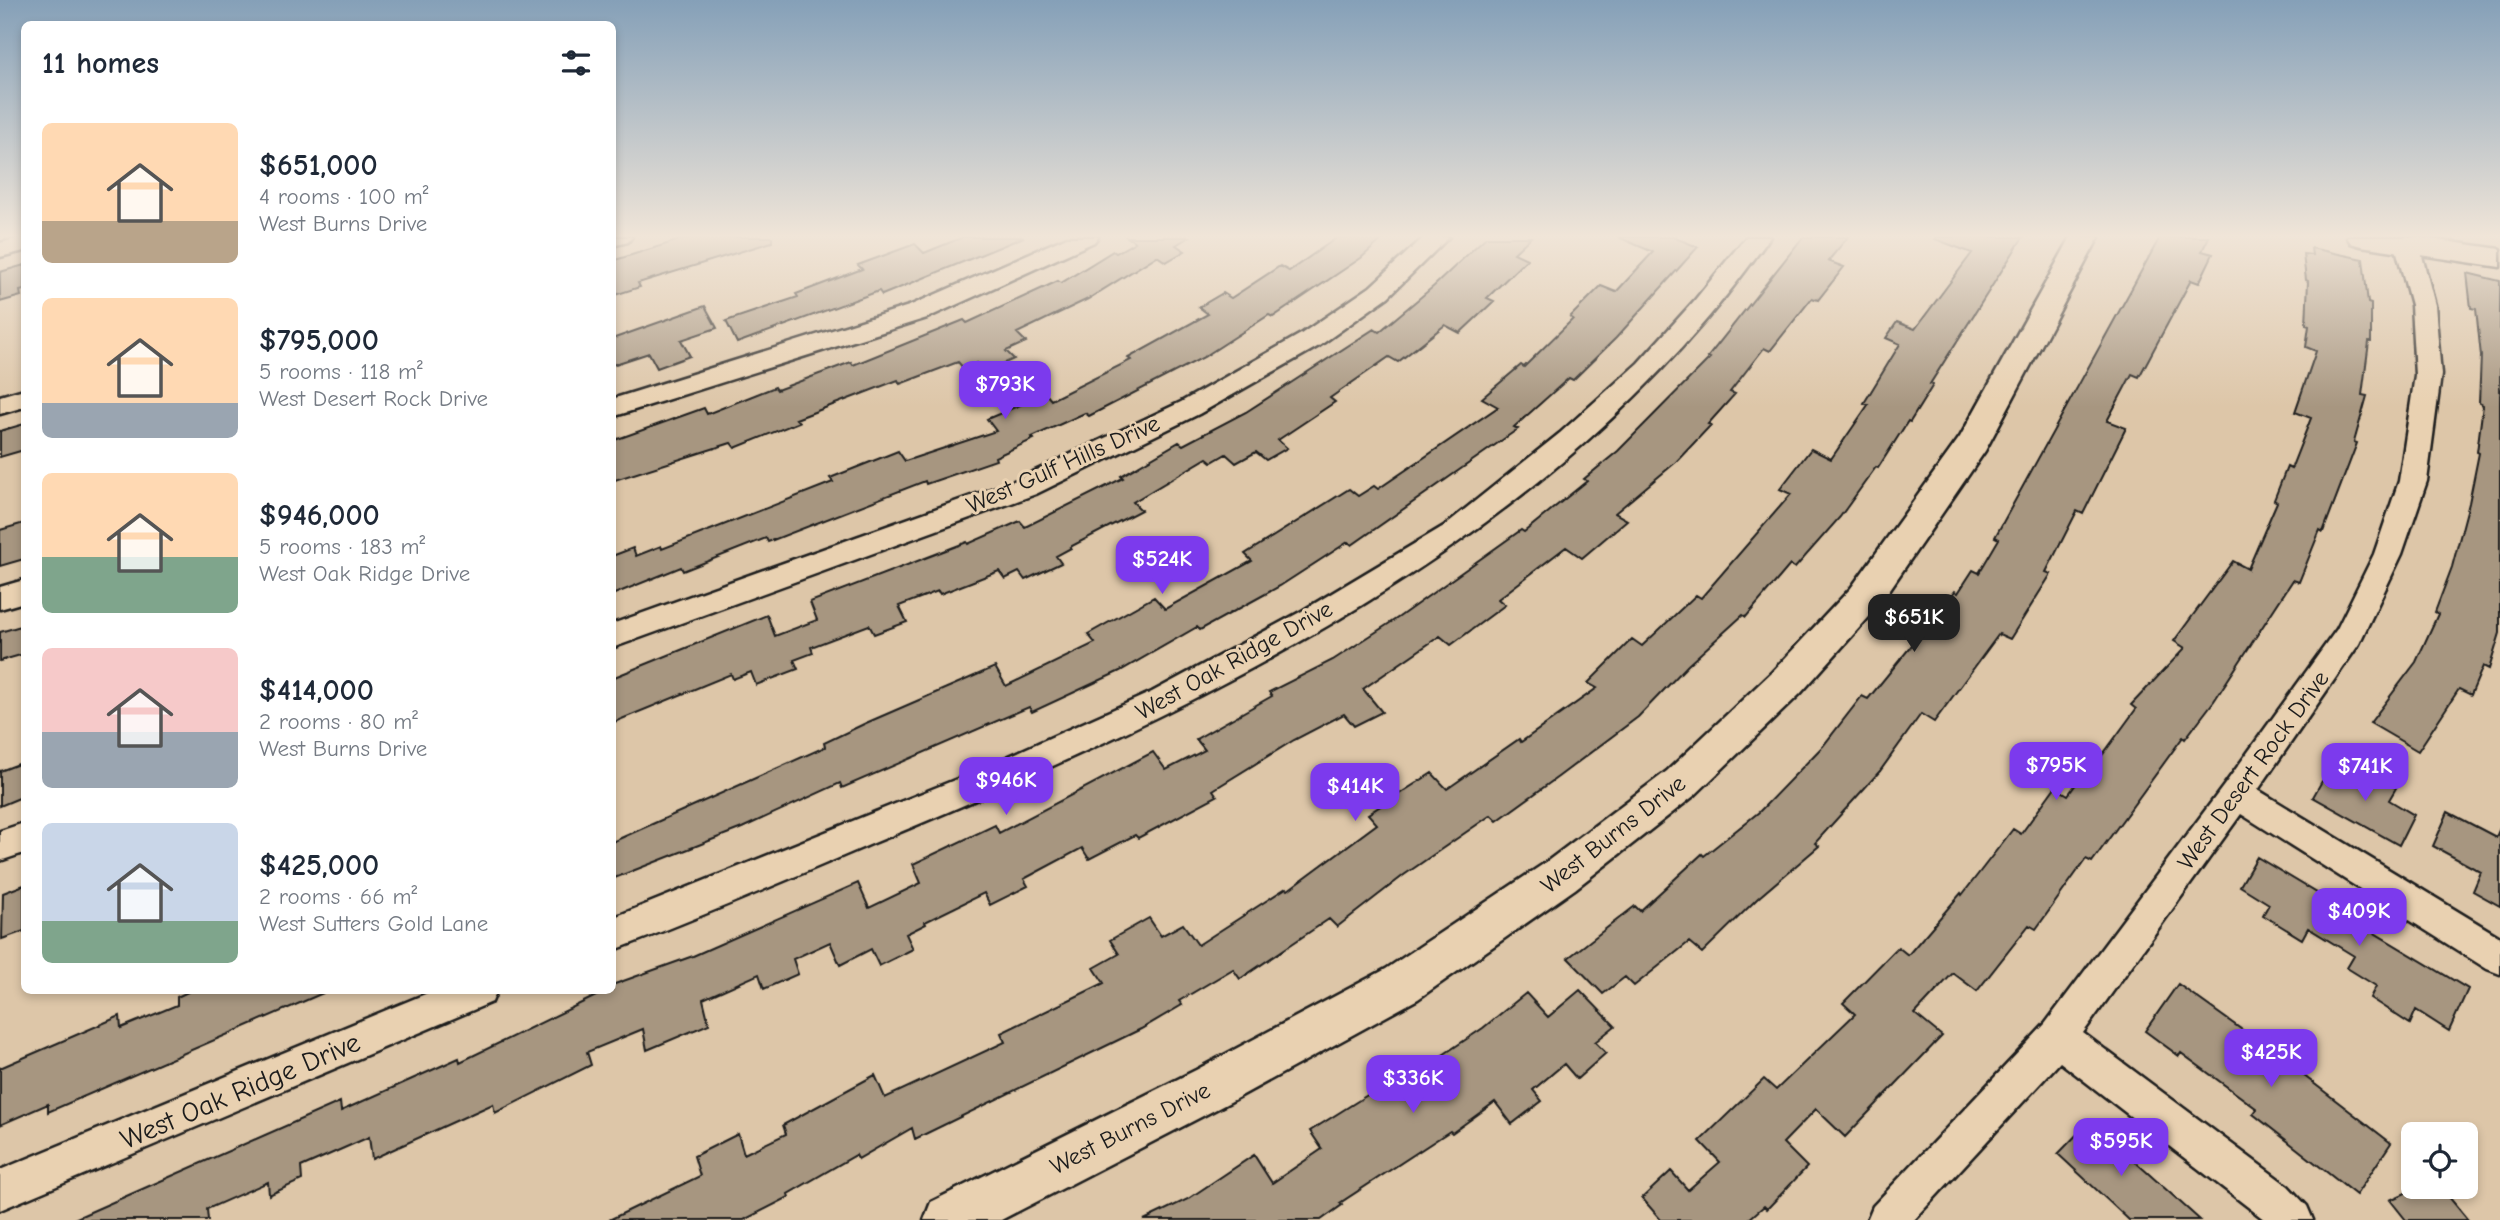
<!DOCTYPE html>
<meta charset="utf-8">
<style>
body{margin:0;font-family:"Comic Neue",sans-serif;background:#f2f2f3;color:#1f2937;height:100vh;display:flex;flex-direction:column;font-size:26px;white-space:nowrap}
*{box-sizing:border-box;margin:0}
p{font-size:23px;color:#747a83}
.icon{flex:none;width:38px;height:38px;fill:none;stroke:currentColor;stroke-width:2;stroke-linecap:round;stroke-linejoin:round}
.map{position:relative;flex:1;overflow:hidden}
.side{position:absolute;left:21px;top:21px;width:595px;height:973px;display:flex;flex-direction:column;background:#fff;border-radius:10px;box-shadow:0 4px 10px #0003}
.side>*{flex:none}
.controls{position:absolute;left:2401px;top:1122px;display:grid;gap:14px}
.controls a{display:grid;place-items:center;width:77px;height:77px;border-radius:10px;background:#fff;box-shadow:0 4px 10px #0003;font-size:35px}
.price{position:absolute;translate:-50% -60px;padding:0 16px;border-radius:14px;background:#7c3aed;color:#fff;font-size:23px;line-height:46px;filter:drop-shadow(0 2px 4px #0008)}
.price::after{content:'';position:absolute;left:50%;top:42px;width:21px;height:16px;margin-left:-10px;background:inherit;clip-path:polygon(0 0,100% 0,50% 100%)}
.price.selected{background:#222;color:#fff}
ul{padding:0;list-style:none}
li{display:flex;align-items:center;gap:21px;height:175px;padding:0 21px}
li span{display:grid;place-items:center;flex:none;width:196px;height:140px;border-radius:10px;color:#555}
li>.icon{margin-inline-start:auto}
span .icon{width:84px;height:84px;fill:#fffc;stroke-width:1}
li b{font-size:30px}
h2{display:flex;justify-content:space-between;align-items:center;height:84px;padding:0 21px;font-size:30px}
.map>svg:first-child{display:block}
.building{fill:#a79680;stroke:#1c1c1c;stroke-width:2}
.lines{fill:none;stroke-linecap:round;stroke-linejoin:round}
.minor-casing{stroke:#1c1c1c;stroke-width:5}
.tertiary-casing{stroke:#1c1c1c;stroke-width:5}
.minor{fill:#e9d1b1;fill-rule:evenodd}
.tertiary{fill:#e9d1b1;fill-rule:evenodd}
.labels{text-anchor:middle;stroke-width:6;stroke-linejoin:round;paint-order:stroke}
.street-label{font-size:24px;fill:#1c1c1c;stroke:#e9d1b1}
.near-street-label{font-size:28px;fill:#1c1c1c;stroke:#e9d1b1}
</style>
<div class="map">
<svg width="2500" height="1220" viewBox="0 0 2500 1220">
<rect width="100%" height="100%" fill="#ddc6a8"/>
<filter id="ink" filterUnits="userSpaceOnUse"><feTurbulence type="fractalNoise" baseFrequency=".0143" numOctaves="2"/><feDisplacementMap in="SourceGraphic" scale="14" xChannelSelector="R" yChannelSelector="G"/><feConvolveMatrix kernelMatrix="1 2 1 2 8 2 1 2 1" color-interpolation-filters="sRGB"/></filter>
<g filter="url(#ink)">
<path class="building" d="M689 237H772V242L638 283 640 287 612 296V261Z
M963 237H1024L882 295 879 291 737 343 726 321 798 297 796 294 862 269 858 265 915 244 924 253Z
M1127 237H1189L1176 245 1185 251 1166 262 1157 256 1088 299 1017 333 1026 342 1006 351 1014 359 985 372 977 363 964 369 958 362 900 384 898 380 796 419 799 422 735 448 731 443 612 481V441L704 408 707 414 775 387 777 390 851 362 853 365 964 320 967 323 1058 281 1061 283 1113 251 1116 253 1135 242Z
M1338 237H1385L1361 258 1273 317 1269 315 1204 357 1089 416 1085 413 1032 437 1034 439 995 457 996 460 926 484 925 481 768 542 766 538 683 571 681 567 612 595V556L633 548 636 556 661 546 662 549 833 482 830 478 898 451 905 461 996 431 987 419 1046 394 1051 400 1131 360 1128 358 1208 314 1199 307 1223 293 1231 298 1280 266 1289 271Z
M1486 237H1531L1514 253 1527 259 1487 298 1494 301 1460 333 1445 325 1398 362 1389 357 1330 398 1335 402 1278 440 1287 448 1266 460 1256 452 1236 463 1226 454 1212 462 1207 458 1133 502 1141 510 1070 547 1071 548 1056 556 1061 563 1025 580 1019 572 1005 579 999 571 940 594 938 591 899 606 907 622 874 634 869 625 811 647 813 653 794 660 798 669 756 685 751 672 733 679 731 674 612 723V678L767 615 775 636 817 620 810 602 967 542 968 544 1020 521 1025 527 1123 478 1121 476 1179 442 1183 445 1246 412 1374 329 1379 332 1434 286Z
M1618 237H1673L1698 247 1616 338 1573 380 1569 378 1514 427 1518 429 1352 545 1348 542 1280 586 1200 630 1197 627 1120 671 1032 712 1029 707 842 788 840 783 742 828 612 879V842L825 747 824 743 866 723 995 667 1006 686 1095 643 1088 634 1154 597 1165 609 1252 561 1245 554 1349 489 1358 496 1374 486 1378 489 1498 407 1482 398 1521 365 1524 367 1573 319 1570 317 1601 286 1616 292 1653 252Z
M1803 237H1848L1828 261 1844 267 1818 300 1812 298 1770 351 1764 348 1730 392 1735 394 1708 424 1711 425 1676 462 1615 513 1627 520 1582 558 1566 547 1498 599 1505 605 1451 645 1440 636 1363 689 1382 712 1354 726 1344 714 1294 740 1213 790 1217 796 1138 838 1135 835 1089 859 1082 848 1024 879 1028 886 990 905 984 893 925 922 926 924 906 934 913 949 879 966 871 949 840 965 830 942 793 959 798 974 764 989 759 974 703 999 709 1024 647 1050 643 1029 587 1052 591 1065 495 1113 493 1104 372 1159 369 1137 301 1167 302 1180 269 1195 268 1182 207 1209 208 1220H72L340 1102 341 1111 459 1058 460 1062 600 994V990H612V985L693 956 858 883 869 908 921 883 913 864 995 825 999 833 1153 752 1166 770 1205 750 1196 739 1272 696 1269 692 1333 660 1399 617 1521 530 1524 532 1587 481 1584 479 1618 451 1710 358 1708 357Z
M1936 237H2023L1930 384 1933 385 1910 422 1908 421 1878 468 1876 467 1840 517 1795 568 1790 565 1746 617 1743 615 1688 665 1638 717 1558 777 1497 821 1491 815 1404 875 1337 927 1329 919 1240 979 1233 969 1179 1001 1182 1005 1141 1029 915 1139 912 1128 858 1159 856 1155 788 1194 789 1197 744 1220H609L700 1176 694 1156 738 1134 744 1154 786 1134 783 1125 875 1075 885 1098 1005 1042 1001 1033 1104 983 1094 968 1119 954 1110 940 1149 918 1161 936 1183 924 1198 945 1286 888 1288 890 1377 824 1368 814 1432 773 1447 789 1519 739 1521 742 1597 688 1588 683 1632 639 1642 646 1696 595 1701 598 1791 494 1780 489 1811 449 1831 459 1868 405 1864 403 1900 344 1886 338 1897 322 1915 329 1972 253 1935 239Z
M2160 237H2209L2202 251 2213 254 2199 283 2191 280 2139 377 2132 374 2107 421 2126 428 2083 514 2077 511 2046 572 2051 574 2010 639 1999 634 1934 722 1921 714 1880 771 1815 843 1819 846 1758 898 1702 953 1689 942 1634 986 1625 977 1603 994 1568 958 1635 906 1640 911 1702 854 1704 856 1759 812 1823 746 1862 696 1868 699 1916 640 1918 641 1955 591 1958 593 1973 570 1979 573 1999 539 1995 537Z
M2311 248 2363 259 2368 303 2371 304V342H2369L2362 395 2367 396 2354 442 2357 443 2323 532 2320 530 2299 582 2293 580 2214 701 2185 739 2183 737 2092 862 2086 859 2036 929 2029 925 1977 991 1953 973 1915 1014 1942 1036 1845 1137 1816 1109 1783 1143 1807 1167 1767 1209 1764 1206 1748 1220H1661L1642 1198 1671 1171 1688 1190 1720 1162 1700 1141 1764 1079 1776 1090 1855 1014 1843 1003 1898 947 1908 955 1961 893 1962 895 2013 829 2021 834 2055 787 2068 795 2079 780 2082 783 2136 709 2131 705 2185 648 2174 641 2233 561 2248 569 2277 502 2274 500 2287 467 2291 469 2311 418 2295 412 2316 351 2306 347 2309 326 2306 325 2308 281 2306 280 2303 254 2312 255Z
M24 265V290L20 291 21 296 0 302V272Z
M2467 273 2500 281V633L2489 669 2483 666 2471 695 2459 689 2418 751 2370 723 2416 662 2438 614 2435 612 2452 567 2469 503 2479 453 2477 452 2483 405 2479 403 2481 356 2476 309 2471 308Z
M705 306 717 328 681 340 690 356 657 368 649 353 612 365V339Z
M24 424V450L0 457V431Z
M24 523V559L0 566V530Z
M24 625V654L0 661V632Z
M24 762V796L0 806V771Z
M2331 765 2357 780 2363 770 2396 788 2389 800 2414 815 2399 845 2313 797Z
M2448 812 2496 837 2500 828V906L2473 891 2481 872 2433 846Z
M2257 857 2355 916 2353 920 2468 989 2449 1031 2416 1010 2410 1024 2370 998 2376 986 2347 968 2354 956 2308 928 2302 939 2263 915 2269 904 2240 886Z
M24 885V931L2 939 3 893Z
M2178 984 2273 1052 2391 1143 2356 1195 2253 1114 2257 1109 2181 1053 2179 1056 2145 1031Z
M192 990H330L48 1112V1104L0 1125V1068L120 1016 121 1028 177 1005V997Z
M1580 990 1615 1026 1595 1042 1606 1053 1577 1079 1564 1064 1533 1090 1542 1101 1512 1124 1495 1102 1452 1133 1450 1131 1340 1203 1342 1205 1321 1220H1144L1188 1199 1254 1155 1272 1183 1322 1149 1310 1131 1393 1079 1398 1085 1483 1028 1526 993 1548 1017Z
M2090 1121 2200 1220H2129L2058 1154Z
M2421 1186H2440L2468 1220H2406L2390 1200Z"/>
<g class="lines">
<defs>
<path id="minor" d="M24 237V251L0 257V243Z
M612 237H632L628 242 612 246Z
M1067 237H1098L1094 242 927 318 612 417V399L909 306Z
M1424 237H1449L1388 297 1319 346 1199 414 1036 494 612 648V624L1016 480 1181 402 1301 334 1370 287Z
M1746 237H1770C1559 541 1200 708 869 845 784 881 699 918 612 951V918L967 775 1152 692 1302 611 1444 526 1560 433 1638 363 1694 301Z
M2393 237H2417L2435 305 2441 375 2427 481 2402 554 2359 644 2258 790 2500 937V974L2487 969 2241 814 2083 1033 2288 1186 2307 1206 2313 1220H2265L2060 1062 1914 1220H1867L1873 1206 2045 1024 2225 784 2337 629 2374 554 2399 481 2415 375 2411 305Z
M24 389V407L0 414V396Z
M24 580V602L0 609V587Z
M24 823V853L0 861V831Z
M435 990H497L492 1002 0 1210V1170Z"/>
<path id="tertiary" d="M2071 237H2099L1985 451 1877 608 1800 694 1695 795 1575 889 1418 999 1230 1102 1001 1220H924L931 1202 1196 1070 1386 969 1545 863 1667 771 1772 672 1851 588 1960 437Z
M2347 237H2417L2500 249V267L2361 246 2351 243Z"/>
</defs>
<use href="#minor" class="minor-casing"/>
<use href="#tertiary" class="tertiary-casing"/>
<use href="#minor" class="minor"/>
<use href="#tertiary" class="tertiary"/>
</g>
</g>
<linearGradient id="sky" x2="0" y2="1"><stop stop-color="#85a0b8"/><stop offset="0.58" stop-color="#f0e5d8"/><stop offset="1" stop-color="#f0e5d8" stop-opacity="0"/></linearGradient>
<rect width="2500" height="407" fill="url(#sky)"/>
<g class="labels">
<g class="street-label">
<text transform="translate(1063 464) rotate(-24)" y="8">West Gulf Hills Drive</text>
<text transform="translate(1234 660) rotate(-29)" y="8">West Oak Ridge Drive</text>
<text transform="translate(2253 770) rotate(-54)" y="8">West Desert Rock Drive</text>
<text transform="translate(1613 834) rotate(-38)" y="8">West Burns Drive</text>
<text transform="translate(1130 1128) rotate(-27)" y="8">West Burns Drive</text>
</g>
<g class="near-street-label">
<text transform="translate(240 1090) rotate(-23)" y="10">West Oak Ridge Drive</text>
</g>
</g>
</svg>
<div class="controls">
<a><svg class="icon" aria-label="locate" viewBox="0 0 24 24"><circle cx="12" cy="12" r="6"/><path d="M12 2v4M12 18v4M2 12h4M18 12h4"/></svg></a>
</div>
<b class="price" style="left:1005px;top:421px">$793K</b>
<b class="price" style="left:1162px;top:596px">$524K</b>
<b class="price selected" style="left:1914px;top:654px">$651K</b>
<b class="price" style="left:2056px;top:802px">$795K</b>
<b class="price" style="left:2365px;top:803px">$741K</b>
<b class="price" style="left:1006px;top:817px">$946K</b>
<b class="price" style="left:1355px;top:823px">$414K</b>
<b class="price" style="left:2359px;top:948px">$409K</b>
<b class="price" style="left:2271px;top:1089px">$425K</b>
<b class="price" style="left:1413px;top:1115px">$336K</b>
<b class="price" style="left:2121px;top:1178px">$595K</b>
<section class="side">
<h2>11 homes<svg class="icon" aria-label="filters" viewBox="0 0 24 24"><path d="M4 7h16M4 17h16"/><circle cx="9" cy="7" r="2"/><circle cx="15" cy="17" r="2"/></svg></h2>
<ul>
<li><span style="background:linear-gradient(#ffd9b3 70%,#b9a48a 0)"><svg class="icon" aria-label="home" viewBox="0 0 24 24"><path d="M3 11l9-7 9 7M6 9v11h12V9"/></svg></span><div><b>$651,000</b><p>4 rooms · 100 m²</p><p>West Burns Drive</p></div></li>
<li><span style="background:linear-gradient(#ffd9b3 75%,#9aa5b1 0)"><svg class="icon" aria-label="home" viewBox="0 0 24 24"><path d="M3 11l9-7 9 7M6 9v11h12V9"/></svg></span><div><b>$795,000</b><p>5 rooms · 118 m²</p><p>West Desert Rock Drive</p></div></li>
<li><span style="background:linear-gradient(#ffd9b3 60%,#7fa58c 0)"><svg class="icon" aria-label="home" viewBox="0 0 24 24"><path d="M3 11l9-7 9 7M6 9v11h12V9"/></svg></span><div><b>$946,000</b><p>5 rooms · 183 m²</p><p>West Oak Ridge Drive</p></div></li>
<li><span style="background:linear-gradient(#f6c9c9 60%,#9aa5b1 0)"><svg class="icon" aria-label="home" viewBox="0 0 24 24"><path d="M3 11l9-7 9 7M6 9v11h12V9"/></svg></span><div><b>$414,000</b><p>2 rooms · 80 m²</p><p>West Burns Drive</p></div></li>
<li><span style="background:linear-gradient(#c9d6e8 70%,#7fa58c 0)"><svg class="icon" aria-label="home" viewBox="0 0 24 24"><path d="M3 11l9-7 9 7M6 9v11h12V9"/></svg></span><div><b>$425,000</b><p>2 rooms · 66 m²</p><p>West Sutters Gold Lane</p></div></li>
</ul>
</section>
</div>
